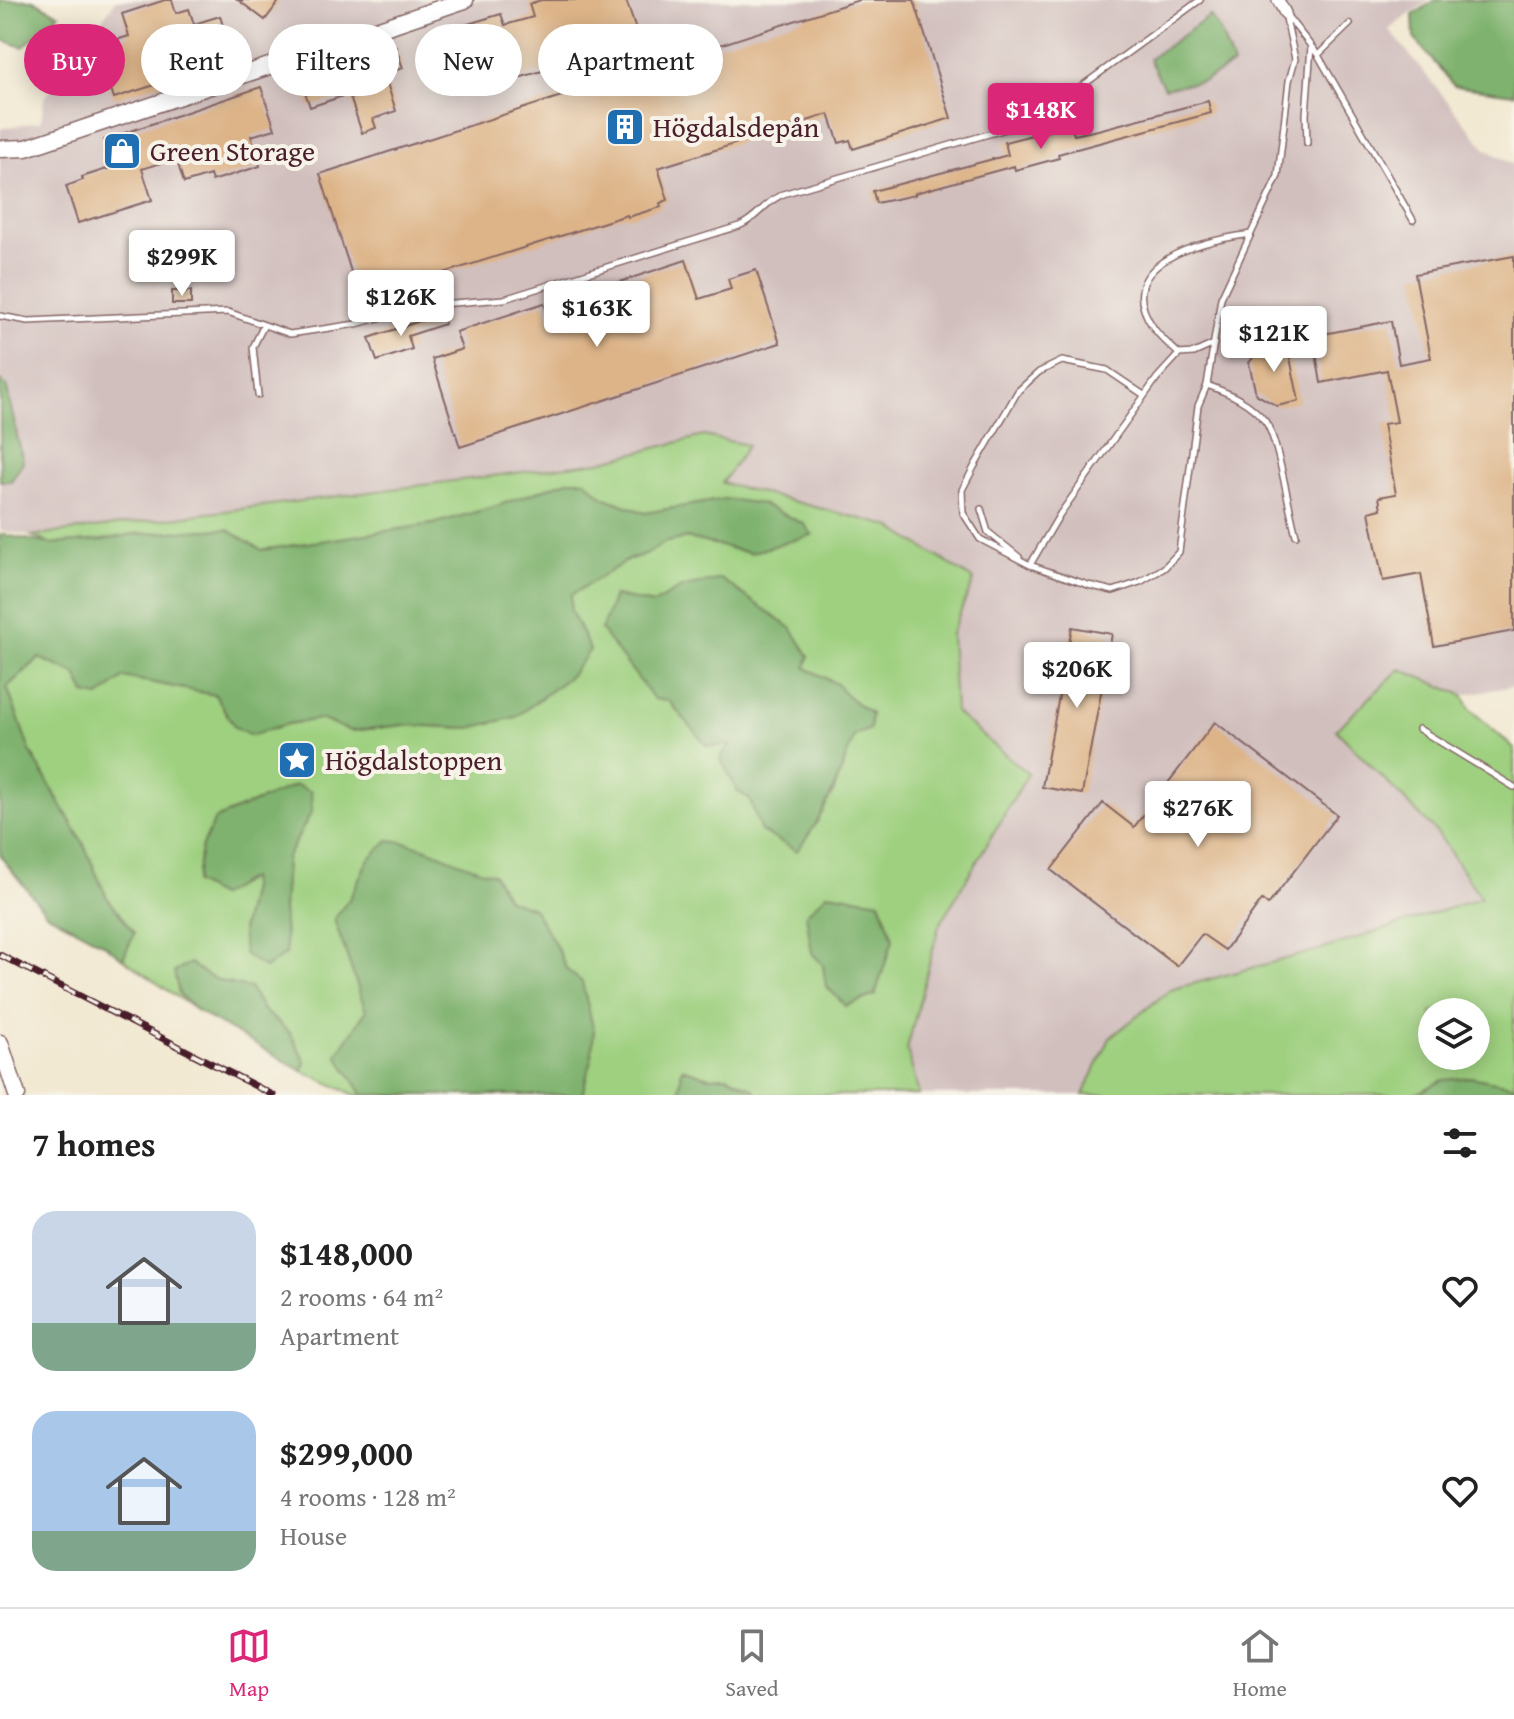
<!DOCTYPE html>
<meta charset="utf-8">
<style>
body{margin:0;font-family:"Gentium Book Plus",serif;background:#f6f6f6;color:#222;height:100vh;display:flex;flex-direction:column;font-size:30px;white-space:nowrap}
*{box-sizing:border-box;margin:0}
p{font-size:26px;color:#767676}
.icon{flex:none;width:44px;height:44px;fill:none;stroke:currentColor;stroke-width:2;stroke-linecap:round;stroke-linejoin:round}
.map{position:relative;height:1095px;overflow:hidden}
.side{display:flex;flex-direction:column;background:#fff;flex:1}
.side>*{flex:none}
.banner{position:absolute;left:24px;top:24px;width:800px;height:72px;display:flex;gap:16px}
.tools{position:absolute;left:1418px;top:998px;display:grid;gap:16px}
.tools a{display:grid;place-items:center;width:72px;height:72px;border-radius:50%;background:#fff;box-shadow:0 4px 20px #0003;font-size:40px}
.price{position:absolute;translate:-50% -68px;padding:0 18px;border-radius:8px;background:#fff;color:#222;font-size:26px;line-height:52px;filter:drop-shadow(0 2px 4px #0008)}
.price::after{content:'';position:absolute;left:50%;top:48px;width:24px;height:18px;margin-left:-12px;background:inherit;clip-path:polygon(0 0,100% 0,50% 100%)}
.price.selected{background:#db2777;color:#fff}
ul{padding:0;list-style:none}
li{display:flex;align-items:center;gap:24px;height:200px;padding:0 32px}
li span{display:grid;place-items:center;flex:none;width:224px;height:160px;border-radius:24px;color:#555}
li>.icon{margin-inline-start:auto}
span .icon{width:96px;height:96px;fill:#fffc;stroke-width:1}
li b{font-size:34px}
h2{display:flex;justify-content:space-between;align-items:center;height:96px;padding:0 32px;font-size:34px}
.tag{padding:0 28px;border-radius:36px;background:#fff;box-shadow:0 4px 20px #0003;font-size:28px;line-height:72px}
.tag.selected{background:#db2777;color:#fff}
.tabs{display:flex;justify-content:space-around;align-items:center;height:112px;border-top:2px solid #e0e0e0;background:#fff;font-size:22px;color:#767676}
.tabs a{display:grid;justify-items:center;gap:4px}
.tabs .selected{color:#db2777}
.map>svg:first-child{display:block}
.industrial{fill:#d1bfbe}
.green{fill:#9fd080;stroke:#747856;stroke-width:2;fill-rule:evenodd}
.forest{fill:#7fb26e;stroke:#64684c;stroke-width:2}
.building{fill:#ddb488}
.lines{fill:none;stroke-linecap:round;stroke-linejoin:round}
.lane-casing{stroke:#856666;stroke-width:8}
.street-casing{stroke:#856666;stroke-width:14}
.secondary-casing{stroke:#856666;stroke-width:19}
.lane{stroke:#fff;stroke-width:5}
.street{stroke:#fff;stroke-width:11}
.secondary{stroke:#fff;stroke-width:16}
.rail-casing{stroke:#4a1f2b;stroke-width:7}
.rail{stroke:#f7f3e8;stroke-width:4;stroke-dasharray:12;stroke-linecap:butt}
.labels{text-anchor:middle;stroke-width:8;stroke-linejoin:round;paint-order:stroke}
.poi-label{font-size:28px;fill:#4a1f2b;stroke:#f7f3e8;text-anchor:start}
</style>
<div class="map">
<svg width="1514" height="1095" viewBox="0 0 1514 1095">
<rect width="100%" height="100%" fill="#f7f3e8"/>
<filter id="ink" filterUnits="userSpaceOnUse"><feTurbulence type="fractalNoise" baseFrequency=".0125" numOctaves="2"/><feDisplacementMap in="SourceGraphic" scale="16" xChannelSelector="R" yChannelSelector="G"/><feConvolveMatrix kernelMatrix="1 2 1 2 8 2 1 2 1" color-interpolation-filters="sRGB"/></filter>
<filter id="wash" filterUnits="userSpaceOnUse"><feTurbulence type="fractalNoise" baseFrequency=".006" numOctaves="4" result="noise"/><feDisplacementMap in="SourceGraphic" scale="32" xChannelSelector="R" yChannelSelector="G"/><feGaussianBlur stdDeviation="1.8" result="paint"/><feColorMatrix in="noise" values="0 0 0 0 0 0 0 0 0 0 0 0 0 0 0 0 0 1.4 0 .05"/><feComposite in="paint" operator="in"/></filter>
<g filter="url(#wash)">
<rect width="100%" height="100%" fill="#f2e9d3"/>
<path class="industrial" d="M116 0H1429L1389 29 1486 149 1514 165V686L1463 695 1400 669 1336 730 1438 834 1481 898 1326 948 1170 990 1110 1038 1083 1095H919L907 1049 939 926 1027 774 955 712 951 634 889 526 722 483 703 436 599 462 32 536 0 530V129L41 121 44 99Z"/>
<path class="green" d="M703 436 748 445 722 483 889 526 974 580 951 634 955 712 1028 774 939 926 907 1049 919 1095H756L754 1089 727 1076 709 1077 682 1068 679 1095H582L591 1060 567 970 555 944 533 908 507 899 493 874 477 870 368 860 350 898 334 919 366 1011 338 1055 363 1095H355L302 1071 305 1061 290 1033 263 1010 250 988 221 982 201 973 179 994 197 1011 123 959 134 933 106 896 84 845 30 751 7 687 40 658 76 674 85 694 99 697 124 677 215 695 235 727 251 735 287 724 320 719 352 731 403 725 470 728 571 611V595L630 559 648 553 666 542 688 538 750 553 812 534 726 499 645 513 603 497 584 480H570L494 507 433 524 261 550 227 529 134 534 103 540 51 544 32 536 599 462ZM614 596 653 604 806 668 837 684 846 695 871 714 854 736 832 796 761 831 731 745 689 725 669 701ZM296 785 312 811 286 859 283 909 286 954 242 928 251 888 250 877 215 819ZM861 899 880 901 893 939 875 995 846 1006 826 986 823 965Z
M1400 669 1463 695 1471 710 1514 748V1086C1467 1076 1458 1073 1414 1095H1083L1110 1038 1170 990 1326 948 1481 898 1438 834 1336 730ZM1432 1012H1476V1056H1432Z"/>
<path class="forest" d="M0 0H33L59 14 23 47 0 39Z
M1435 0H1514V94L1454 86 1414 38 1413 15Z
M1210 16 1220 31 1233 65 1204 81 1164 88 1149 59Z
M0 381 6 385 23 462 11 481H0Z
M570 480H585L603 497 645 513 726 499 762 504 804 524 812 535 750 553 688 538 666 542 648 553 630 559 571 595V611L590 650 571 675 516 717 470 728 403 725 351 731 320 719 287 724 251 735 235 727 215 695 124 677 99 697 85 694 76 674 39 658 7 687 30 751 84 845 106 896 134 933 123 959 104 944 46 913 4 861 0 853V534L51 544 103 540 134 534 227 529 262 550 433 524 494 507Z
M721 579 791 628 809 656 806 668 837 684 846 695 871 714 870 729 854 736C839 778 825 816 797 851L761 831 749 798 738 792 720 758 731 745 707 746 669 701 654 699 601 630 614 596 653 604 681 588Z
M296 785 311 792 312 811 286 859 283 909 286 954 265 968 244 954 242 929 251 888 250 878 219 896 195 883 201 848 215 819Z
M388 840C426 843 457 865 494 874L507 899 533 908 555 944 567 970 582 982 594 1031 591 1060 582 1095H363L337 1055 366 1011 334 919 350 898 368 860Z
M828 893 880 901 893 939 875 995 846 1006 826 986 823 965 812 953 806 914Z
M190 963C208 979 227 984 250 988L263 1010 290 1033 305 1061 302 1071 197 1011 179 994 174 972Z
M682 1068 709 1077 727 1076 754 1089 756 1095H679Z
M1471 1077 1514 1086V1095H1414L1443 1080Z"/>
<g id="blocks">
<path class="building" d="M165 0H172L176 13 189 9 194 24 220 16 231 53 205 60 208 68 114 98 97 46 129 36 122 14Z
M238 0H280L265 20Z
M541 0H626L640 42 488 87 485 76 458 85 446 46 452 44 448 30 501 14 505 25 533 17 529 4Z
M859 0H914L951 118 853 149 850 140 839 143 829 114 658 168 668 200 660 203 661 207 628 217 627 215 397 288 398 291 388 294 387 291 360 300 320 174Z
M395 45 403 68 384 74 396 111 373 119 376 128 362 133 349 94 310 107 300 77Z
M261 87 275 129 251 136 260 166 212 181 210 175 184 183 176 158 142 169 152 200 78 223 66 186 83 180 82 177 113 167 104 140Z
M1208 101 1211 113 1058 154 1059 158 1015 170 1014 166 915 193V195L876 203 873 191 1008 155 1005 142 1071 125 1074 135 1098 130Z
M1514 256V631L1434 646 1421 574 1383 581 1369 512 1381 509 1379 497 1396 494 1383 424 1397 422 1387 370 1321 383 1313 336 1391 321 1399 364 1431 358 1415 274Z
M686 260 699 299 731 289 728 279 756 270 780 343 460 447 432 359 462 349 456 332 544 303 550 321 578 312 574 297Z
M172 291H191V304H172Z
M441 314 445 324 408 336 412 349 377 361 369 338Z
M1286 339 1299 401 1277 406 1256 394 1249 363 1263 344Z
M1072 627 1112 634 1082 794 1042 787Z
M1215 722 1337 815 1268 905 1262 900 1225 950 1202 934 1177 966 1051 870 1103 803 1134 827Z"/>
</g>
</g>
<g filter="url(#ink)">
<use href="#blocks" fill-opacity="0" stroke="#856666" stroke-width="2"/>
<g class="lines">
<defs>
<path id="lane" d="M1288 17 1318 55 1413 220
M1318 55 1350 24
M1307 143 1306 115 1311 46
M0 316 28 321 228 312 290 334 356 324 428 305 504 299 739 226C757 219 767 199 786 193L1023 124 1049 110 1200 0
M1179 354C1171 346 1159 337 1153 327 1108 261 1207 240 1251 234
M1207 385C1229 393 1250 402 1265 421 1278 438 1289 510 1296 535
M258 395 253 347 264 325
M1144 395 1107 370 1062 361 1039 372 1018 391 974 467 962 490 963 513 980 539 1030 565 1088 585 1113 591 1140 582 1164 568 1179 552 1198 406 1207 385 1221 298 1278 176 1289 81 1295 59 1285 14
M981 509 988 532 1019 557
M1030 565 1060 514 1157 378 1179 354 1194 353 1214 344
M1419 729 1514 787"/>
<path id="street" d="M1278 0 1285 13"/>
<path id="secondary" d="M0 149 26 148 465 0
M0 1043 17 1095"/>
</defs>
<use href="#lane" class="lane-casing"/>
<use href="#street" class="street-casing"/>
<use href="#secondary" class="secondary-casing"/>
<use href="#lane" class="lane"/>
<use href="#street" class="street"/>
<use href="#secondary" class="secondary"/>
<defs>
<path id="rail" d="M0 955 273 1095"/>
</defs>
<use href="#rail" class="rail-casing"/>
<use href="#rail" class="rail"/>
</g>
</g>
<defs>
<symbol id="building-square" viewBox="-11 -11 22 22"><rect x="-9" y="-9" width="18" height="18" rx="4" fill="#1f6fb2" stroke="#f7f3e8"/><path d="M-4-6H4V6H1V3H-1V6H-4ZM-2.5-4.3h1.7v1.8h-1.7ZM.8-4.3h1.7v1.8H.8ZM-2.5-1h1.7V.8h-1.7ZM.8-1h1.7V.8H.8Z" fill="#fff"/></symbol>
<symbol id="shop-square" viewBox="-11 -11 22 22"><rect x="-9" y="-9" width="18" height="18" rx="4" fill="#1f6fb2" stroke="#f7f3e8"/><path d="M-5-2.5h2.3a2.7 3.5 0 0 1 5.4 0H5L5.5 6h-11ZM-1.5-2.5h3a1.5 2.3 0 0 0-3 0Z" fill="#fff"/></symbol>
<symbol id="sight-square" viewBox="-11 -11 22 22"><rect x="-9" y="-9" width="18" height="18" rx="4" fill="#1f6fb2" stroke="#f7f3e8"/><path d="M0-6L1.8-2.2L6-1.7L2.9 1.2L3.7 5.4L0 3.3L-3.7 5.4L-2.9 1.2L-6-1.7L-1.8-2.2Z" fill="#fff"/></symbol>
</defs>
<g fill-rule="evenodd">
<use href="#building-square" x="603" y="105" width="44" height="44"/>
<use href="#shop-square" x="100" y="129" width="44" height="44"/>
<use href="#sight-square" x="275" y="738" width="44" height="44"/>
</g>
<g class="labels">
<g class="poi-label">
<text x="653" y="137">Högdalsdepån</text>
<text x="150" y="161">Green Storage</text>
<text x="325" y="770">Högdalstoppen</text>
</g>
</g>
</svg>
<div class="tools">
<a><svg class="icon" aria-label="layers" viewBox="0 0 24 24"><path d="M12 4l9 5-9 5-9-5zM3 14l9 5 9-5"/></svg></a>
</div>
<b class="price selected" style="left:1041px;top:151px">$148K</b>
<b class="price" style="left:182px;top:298px">$299K</b>
<b class="price" style="left:401px;top:338px">$126K</b>
<b class="price" style="left:597px;top:349px">$163K</b>
<b class="price" style="left:1274px;top:374px">$121K</b>
<b class="price" style="left:1077px;top:710px">$206K</b>
<b class="price" style="left:1198px;top:849px">$276K</b>
<div class="banner">
<a class="tag selected">Buy</a>
<a class="tag">Rent</a>
<a class="tag">Filters</a>
<a class="tag">New</a>
<a class="tag">Apartment</a>
</div>
</div>
<section class="side">
<h2>7 homes<svg class="icon" aria-label="filters" viewBox="0 0 24 24"><path d="M4 7h16M4 17h16"/><circle cx="9" cy="7" r="2"/><circle cx="15" cy="17" r="2"/></svg></h2>
<ul>
<li><span style="background:linear-gradient(#c9d6e8 70%,#7fa58c 0)"><svg class="icon" aria-label="home" viewBox="0 0 24 24"><path d="M3 11l9-7 9 7M6 9v11h12V9"/></svg></span><div><b>$148,000</b><p>2 rooms · 64 m²</p><p>Apartment</p></div><svg class="icon" aria-label="heart" viewBox="0 0 24 24"><path d="M12 20l-8-8c-3-5 5-10 8-4 3-6 11-1 8 4z"/></svg></li>
<li><span style="background:linear-gradient(#a9c7e8 75%,#7fa58c 0)"><svg class="icon" aria-label="home" viewBox="0 0 24 24"><path d="M3 11l9-7 9 7M6 9v11h12V9"/></svg></span><div><b>$299,000</b><p>4 rooms · 128 m²</p><p>House</p></div><svg class="icon" aria-label="heart" viewBox="0 0 24 24"><path d="M12 20l-8-8c-3-5 5-10 8-4 3-6 11-1 8 4z"/></svg></li>
</ul>
</section>
<nav class="tabs">
<a class="selected"><svg class="icon" aria-label="map" viewBox="0 0 24 24"><path d="M3 6l6-2 6 2 6-2v14l-6 2-6-2-6 2zM9 4v14M15 6v14"/></svg>Map</a>
<a><svg class="icon" aria-label="saved" viewBox="0 0 24 24"><path d="M7 4h10v16l-5-4-5 4z"/></svg>Saved</a>
<a><svg class="icon" aria-label="home" viewBox="0 0 24 24"><path d="M3 11l9-7 9 7M6 9v11h12V9"/></svg>Home</a>
</nav>
